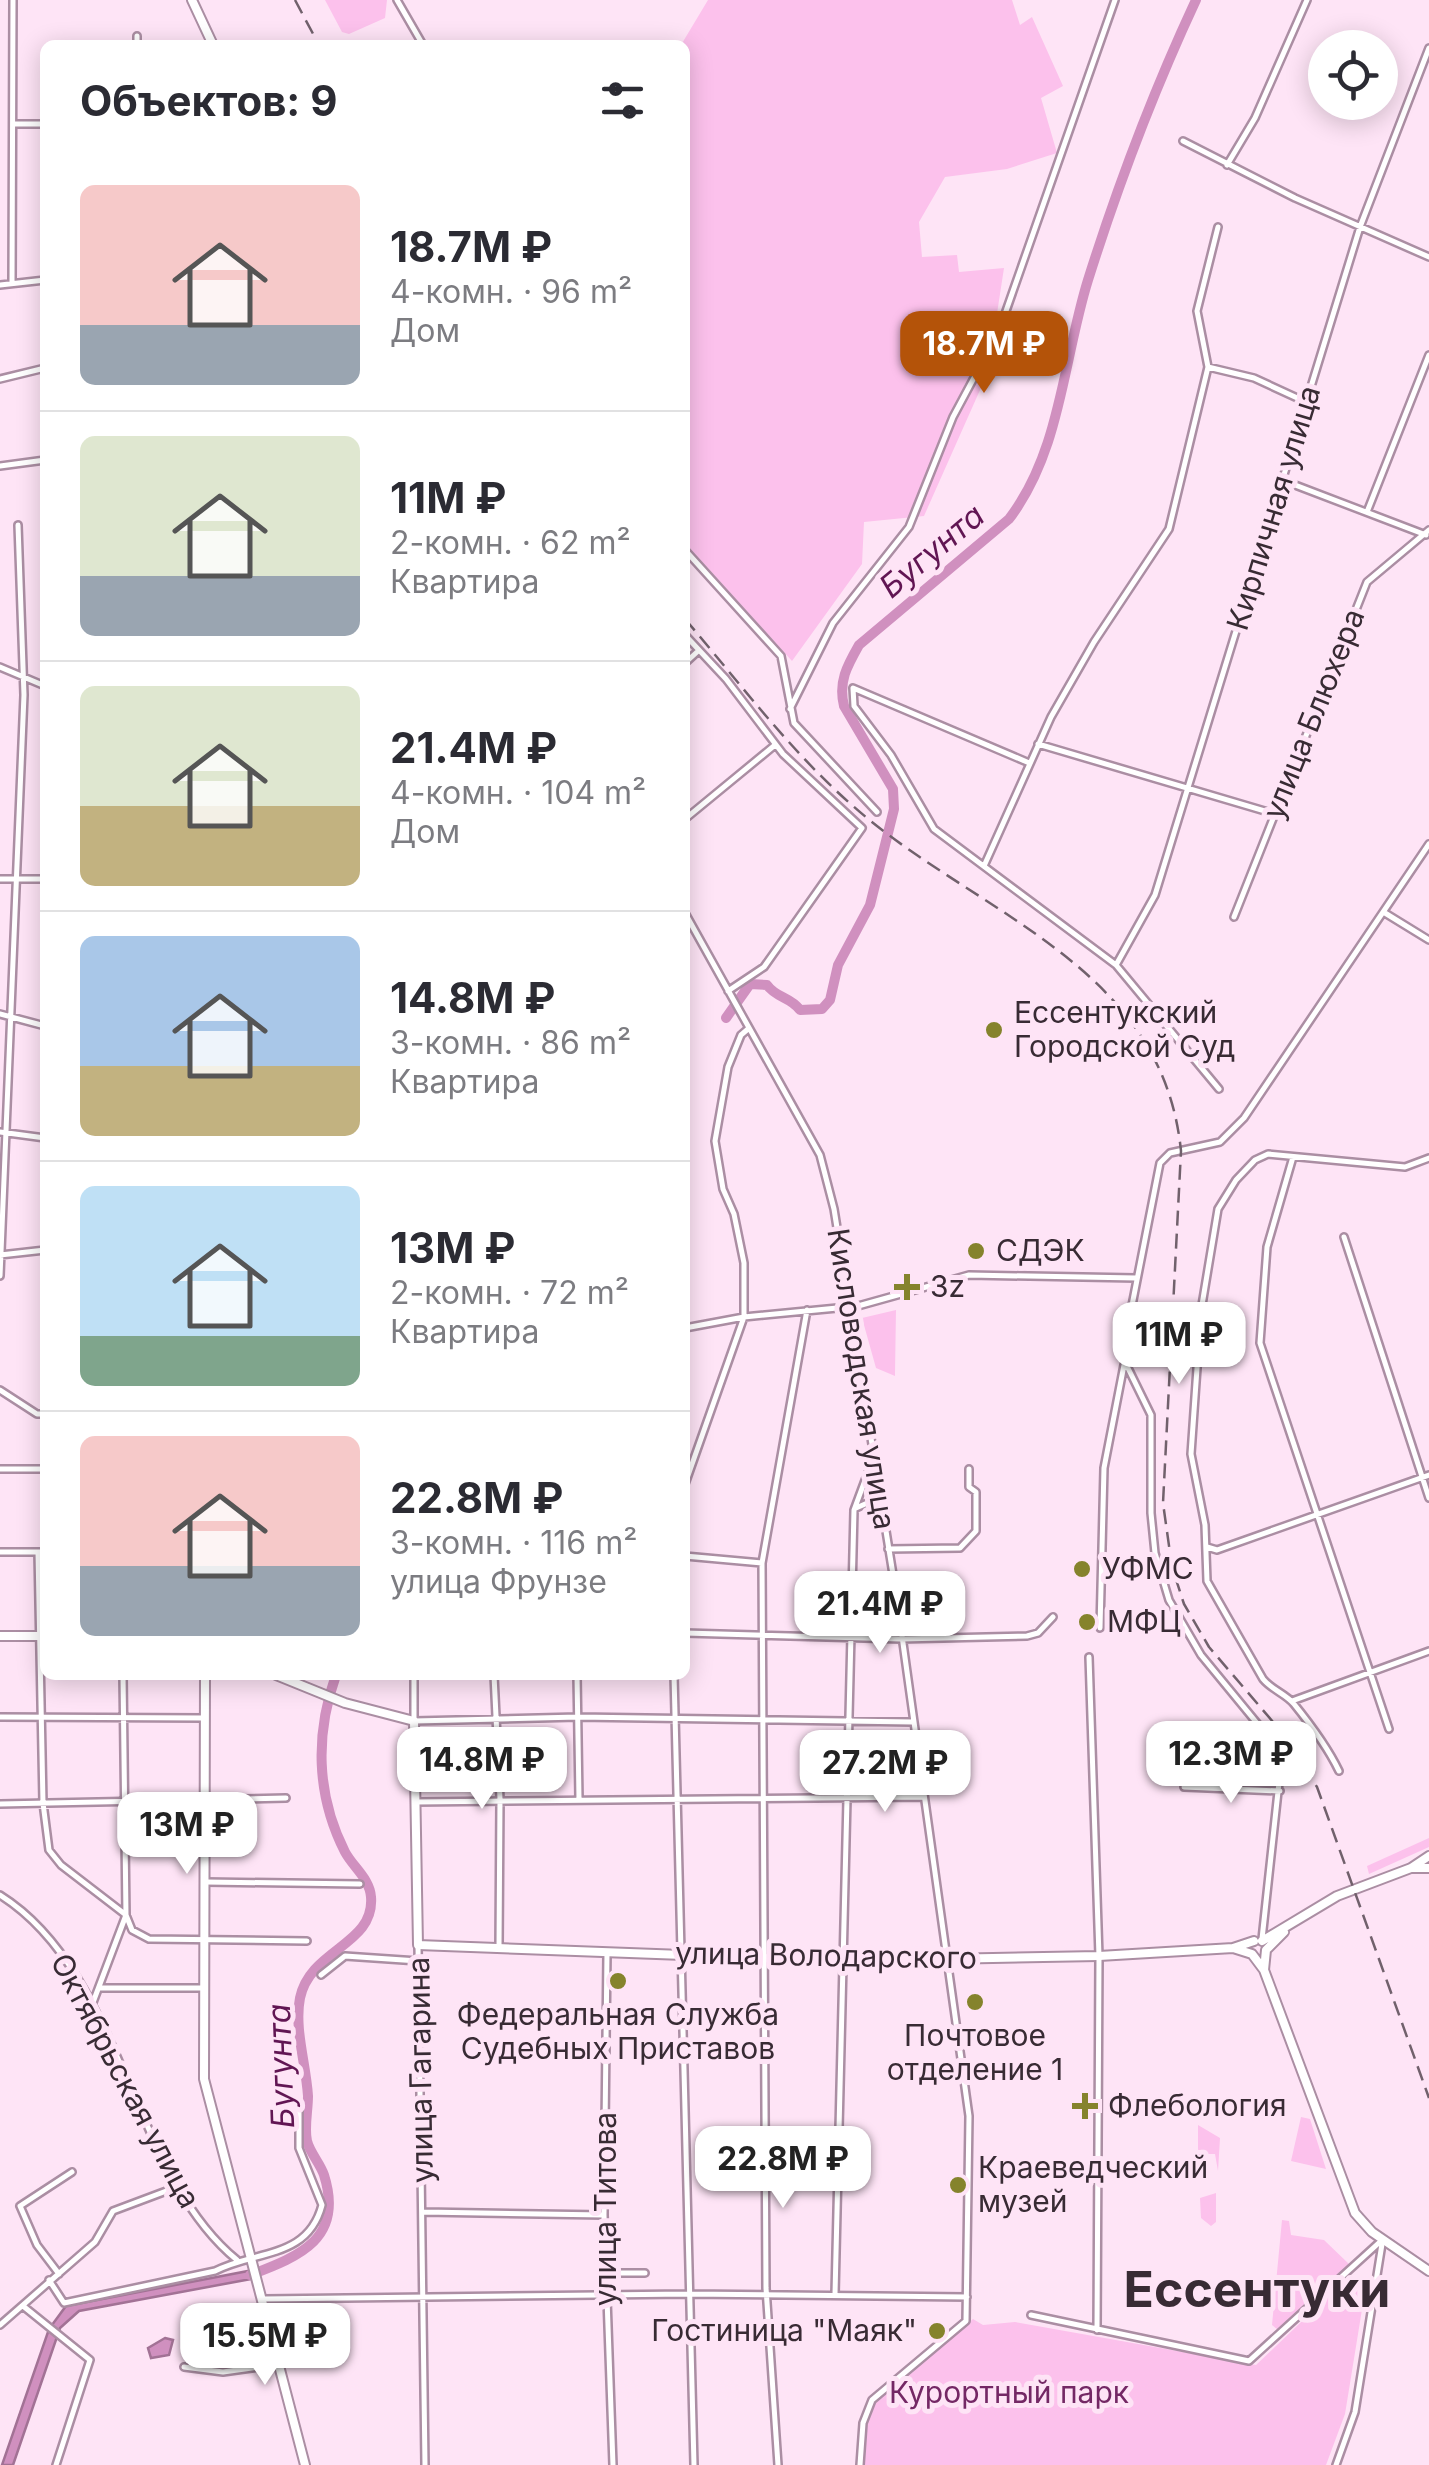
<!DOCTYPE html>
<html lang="ru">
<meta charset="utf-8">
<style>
body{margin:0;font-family:Inter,sans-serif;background:#f7f7f7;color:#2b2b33;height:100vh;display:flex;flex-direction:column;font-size:38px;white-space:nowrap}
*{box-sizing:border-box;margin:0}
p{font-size:32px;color:#7c7c81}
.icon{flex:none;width:55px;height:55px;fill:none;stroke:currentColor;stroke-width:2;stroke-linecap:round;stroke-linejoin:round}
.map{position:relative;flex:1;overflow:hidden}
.drawer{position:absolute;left:40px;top:40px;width:650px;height:1640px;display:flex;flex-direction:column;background:#fff;border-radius:15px;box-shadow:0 5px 25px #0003}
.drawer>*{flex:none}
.buttons{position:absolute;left:1308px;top:30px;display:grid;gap:20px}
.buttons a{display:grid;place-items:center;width:90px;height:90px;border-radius:50%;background:#fff;box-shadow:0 5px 25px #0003;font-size:50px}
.price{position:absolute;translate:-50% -85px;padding:0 22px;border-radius:20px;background:#fff;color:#222;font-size:32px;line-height:65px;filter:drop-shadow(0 2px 5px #0008)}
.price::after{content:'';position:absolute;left:50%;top:60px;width:30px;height:22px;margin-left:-15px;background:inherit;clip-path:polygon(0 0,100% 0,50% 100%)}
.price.selected{background:#b45309;color:#fff}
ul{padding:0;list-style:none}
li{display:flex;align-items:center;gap:30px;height:250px;padding:0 40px}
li+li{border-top:2px solid #e1e1e2}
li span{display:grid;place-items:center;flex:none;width:280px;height:200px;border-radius:15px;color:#555}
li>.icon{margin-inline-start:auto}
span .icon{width:120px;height:120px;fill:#fffc;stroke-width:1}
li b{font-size:42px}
h2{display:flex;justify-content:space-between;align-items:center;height:120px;padding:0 40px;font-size:42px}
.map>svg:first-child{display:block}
.green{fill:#fcc1ec}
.water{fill:#d090bf;stroke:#a27295;stroke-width:2.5}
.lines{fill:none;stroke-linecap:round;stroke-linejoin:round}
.river{stroke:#d090bf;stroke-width:10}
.minor-casing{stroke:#ab8ea3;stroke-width:10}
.major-casing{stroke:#ab8ea3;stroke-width:12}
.minor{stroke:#fff;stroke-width:5}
.major{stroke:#fff;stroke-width:8}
.rail{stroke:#71616c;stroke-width:2.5;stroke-dasharray:15 8;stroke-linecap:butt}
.poi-dot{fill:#85832c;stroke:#fee4f6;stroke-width:4}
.labels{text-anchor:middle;stroke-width:10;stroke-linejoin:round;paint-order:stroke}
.street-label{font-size:30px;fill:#382b34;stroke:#fee4f6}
.poi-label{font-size:30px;fill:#382b34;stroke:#fee4f6;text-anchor:start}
.park-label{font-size:30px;fill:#742865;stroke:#fee4f6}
.water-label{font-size:32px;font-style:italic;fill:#611553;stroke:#fee4f6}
.town-label{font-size:50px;font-weight:bold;fill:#382b34;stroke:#fee4f6}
</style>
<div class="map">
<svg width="1429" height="2465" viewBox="0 0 1429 2465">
<rect width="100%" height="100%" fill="#fee4f6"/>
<path class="green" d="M325 0H387L385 18 349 34 342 32Z
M708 0H1012L1020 25 1032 17 1063 86 1041 98 1057 153 1007 169 945 177 919 222 922 257 957 255 959 272 1004 268 988 372 924 516 864 522 862 564 792 661 685 543V45H681Z
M896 1310 895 1373V1376L876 1368 862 1318Z
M1429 1838V1847L1369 1874 1367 1866Z
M1301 2117 1310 2119 1326 2169 1291 2161Z
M1198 2125 1220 2138 1218 2171 1215 2154H1205L1198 2162Z
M1216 2193V2222L1211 2226 1201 2218 1200 2198Z
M1282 2220 1289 2221 1291 2235 1324 2240 1349 2264 1278 2330 1272 2325Z
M1343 2282 1365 2291 1345 2414 1326 2465H864L866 2425 875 2403 973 2319 983 2325 1015 2322 1256 2365Z"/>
<path class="water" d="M248 2271 251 2279 79 2311 60 2328 13 2465H2L49 2329 66 2306Z
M165 2338 173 2340 169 2355 151 2358 148 2348Z"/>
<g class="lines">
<path class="river" d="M726 1018 750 984 767 985C776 998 791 997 800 1010L822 1009 830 1000 838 965 870 905 894 809 893 789 844 706C838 682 847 666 859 645L1009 519C1061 451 1063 360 1088 280 1118 185 1154 90 1196 0
M250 2275C301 2256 344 2238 324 2175 320 2163 310 2153 307 2141 304 2128 308 2110 308 2096 306 2064 294 2028 300 1998 310 1949 375 1945 371 1897 370 1879 353 1867 345 1852 316 1795 315 1734 336 1675"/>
<defs>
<path id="minor" d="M397 0 423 45
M137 36V45
M13 124H45
M1183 141 1295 198 1429 257
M1227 165 1255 118 1307 0
M12 283 13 0
M0 285 45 280
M1208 367 1254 378 1306 402
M0 379 45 368
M0 466 45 460
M1282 480 1426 535
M1367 512 1429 355
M685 550 781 656 794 723 877 812
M685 635 726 679 783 754 862 828 764 967 728 991
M685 663 697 652
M0 667 45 686
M790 709 833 623 909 527 953 417 999 331 1115 0
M1038 744 1275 814
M1027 762 853 688 854 706 891 755 934 829 1116 965 1219 1089
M685 819 775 745
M984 866 1051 717 1094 642 1169 529 1208 367 1197 311 1218 227
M0 879H45
M685 913 820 1155 834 1209 896 1593 969 2116 966 2321 872 2400 863 2423 860 2465
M1385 913 1429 940
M1234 917 1367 582 1429 530
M1116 965 1155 895 1360 227 1429 48
M0 1014 45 1026
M0 1132 45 1138
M1293 1157 1267 1247 1260 1343 1389 1729
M1344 1237 1429 1498
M0 1255 45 1250
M0 1276 24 695 18 525
M685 1328 744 1317 858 1306 969 1275 1136 1278
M0 1390 37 1414H45
M0 1469H45
M685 1484 744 1317V1263L734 1214 723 1189 715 1141 728 1067 741 1035 748 1029
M856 1508 872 1501 883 1509
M1207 1547 1217 1550 1429 1475
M888 1549 960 1548 976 1531V1492L969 1487V1469
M0 1552H45
M38 1552 43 1803 49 1850 61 1865 126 1915 132 1930 149 1939 307 1941
M685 1556 762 1563
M1100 1628 1104 1468 1124 1365
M685 1633 901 1639 1027 1636 1038 1633 1053 1617
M1089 1657 1099 1956 1097 2330
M414 1675V1721L578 1717 913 1722
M494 1675 500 1799 499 1947
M577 1675 579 1799
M674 1675 694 2465
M1292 1701 1429 1651
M0 1717 204 1718
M1339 1771C1327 1746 1311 1725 1294 1704 1286 1694 1272 1690 1263 1679L1207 1581 1205 1525 1191 1454 1201 1311 1218 1209 1236 1180 1255 1160 1268 1154 1405 1167 1429 1158
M1184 1787 1280 1791
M416 1802 923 1797
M0 1804 286 1798
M206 1882 360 1884
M0 1895C123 1972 130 2173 237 2260
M1262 1939 1281 1764 1261 1728 1201 1655 1169 1600 1155 1553 1151 1513V1415L1125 1362V1341L1160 1163 1170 1153 1220 1142 1244 1118 1429 844
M418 1945 425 2465
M607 1953 604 2215 613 2465
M321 1975 345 1956 418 1961
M100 1988H204
M92 2005 126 1915 123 1675
M424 2212 604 2215
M606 2273H645
M59 2274 37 2245 20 2206 72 2172
M49 2280 64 2303 215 2271C256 2250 308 2259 322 2205L299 2148V2111
M835 2294 854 1510 874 1456
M264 2299 688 2294 967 2297
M23 2306 90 2360 56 2465
M1031 2315 1249 2361 1382 2240
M0 2325 95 2242 113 2211 177 2187
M184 2367 223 2372 280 2364
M778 2465 766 2288 762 1563 807 1310
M1336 2465 1355 2412 1382 2244"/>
<path id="major" d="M192 0 213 45
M0 1636H45
M205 1675 204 2079 305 2465
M276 1675 345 1703 414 1721 418 1945 840 1961 1099 1956 1233 1948 1254 1941
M1411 1868H1429
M1262 1941 1337 1896 1411 1868 1429 1856
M1233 1948 1252 1954 1264 1970 1355 2213 1372 2232 1429 2271
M1264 1970 1266 1950 1284 1932"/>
</defs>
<use href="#minor" class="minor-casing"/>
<use href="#major" class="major-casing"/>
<use href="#minor" class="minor"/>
<use href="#major" class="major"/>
<path class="rail" d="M295 0 319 45
M685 619C739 682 790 751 853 806 976 915 1162 963 1181 1151L1163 1503 1172 1567 1184 1604 1209 1647 1285 1736 1317 1787 1429 2098"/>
</g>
<g class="poi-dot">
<circle cx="994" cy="1030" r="10"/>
<circle cx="976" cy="1251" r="10"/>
<path d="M902 1272h10v10h10v10h-10v10h-10v-10h-10v-10h10z"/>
<circle cx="1082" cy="1569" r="10"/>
<circle cx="1087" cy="1622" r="10"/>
<circle cx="618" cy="1981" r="10"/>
<circle cx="975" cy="2002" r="10"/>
<path d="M1080 2091h10v10h10v10h-10v10h-10v-10h-10v-10h10z"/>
<circle cx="958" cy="2185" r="10"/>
<circle cx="937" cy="2331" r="10"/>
</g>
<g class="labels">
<g class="street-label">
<text transform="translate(1274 508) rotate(-73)" y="10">Кирпичная улица</text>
<text transform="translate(1314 714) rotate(-68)" y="10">улица Блюхера</text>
<text transform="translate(861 1379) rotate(81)" y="10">Кисловодская улица</text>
<text transform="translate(826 1956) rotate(1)" y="10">улица Володарского</text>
<text transform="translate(421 2070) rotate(-91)" y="10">улица Гагарина</text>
<text transform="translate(125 2081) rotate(62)" y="10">Октябрьская улица</text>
<text transform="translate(606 2209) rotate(-90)" y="10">улица Титова</text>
</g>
<g class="poi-label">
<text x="1014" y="1023">Ессентукский<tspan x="1014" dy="34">Городской Суд</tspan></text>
<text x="996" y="1261">СДЭК</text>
<text x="930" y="1297">3z</text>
<text x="1102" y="1579">УФМС</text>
<text x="1107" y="1632">МФЦ</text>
<text x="618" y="2025" text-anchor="middle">Федеральная Служба<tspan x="618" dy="34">Судебных Приставов</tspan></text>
<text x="975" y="2046" text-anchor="middle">Почтовое<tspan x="975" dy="34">отделение 1</tspan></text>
<text x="1108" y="2116">Флебология</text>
<text x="978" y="2178">Краеведческий<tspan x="978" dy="34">музей</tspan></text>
<text x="917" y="2341" text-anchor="end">Гостиница "Маяк"</text>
</g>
<g class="park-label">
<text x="1009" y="2403">Курортный парк</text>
</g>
<g class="water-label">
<text transform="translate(932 551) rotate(-40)" y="11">Бугунта</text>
<text transform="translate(281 2066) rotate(-92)" y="11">Бугунта</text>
</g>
<g class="town-label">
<text x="1257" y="2307">Ессентуки</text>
</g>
</g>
</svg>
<div class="buttons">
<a><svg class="icon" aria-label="locate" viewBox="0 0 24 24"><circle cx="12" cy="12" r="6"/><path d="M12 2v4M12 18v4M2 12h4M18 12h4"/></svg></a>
</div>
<b class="price selected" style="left:984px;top:396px">18.7M ₽</b>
<b class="price" style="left:1179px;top:1387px">11M ₽</b>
<b class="price" style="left:880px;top:1656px">21.4M ₽</b>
<b class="price" style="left:1231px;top:1806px">12.3M ₽</b>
<b class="price" style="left:482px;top:1812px">14.8M ₽</b>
<b class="price" style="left:885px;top:1815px">27.2M ₽</b>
<b class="price" style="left:187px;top:1877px">13M ₽</b>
<b class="price" style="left:783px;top:2211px">22.8M ₽</b>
<b class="price" style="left:265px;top:2388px">15.5M ₽</b>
<section class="drawer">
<h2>Объектов: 9<svg class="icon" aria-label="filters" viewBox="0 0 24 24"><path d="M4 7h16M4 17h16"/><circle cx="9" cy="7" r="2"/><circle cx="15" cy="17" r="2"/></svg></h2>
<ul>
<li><span style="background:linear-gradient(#f6c9c9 70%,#9aa5b1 0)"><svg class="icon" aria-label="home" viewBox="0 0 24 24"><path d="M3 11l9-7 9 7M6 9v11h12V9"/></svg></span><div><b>18.7M ₽</b><p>4-комн. · 96 m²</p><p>Дом</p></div></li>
<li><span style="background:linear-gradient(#dfe7d0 70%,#9aa5b1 0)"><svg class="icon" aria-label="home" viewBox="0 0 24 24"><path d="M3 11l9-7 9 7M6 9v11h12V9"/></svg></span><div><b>11M ₽</b><p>2-комн. · 62 m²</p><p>Квартира</p></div></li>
<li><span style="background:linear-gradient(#dfe7d0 60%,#c2b280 0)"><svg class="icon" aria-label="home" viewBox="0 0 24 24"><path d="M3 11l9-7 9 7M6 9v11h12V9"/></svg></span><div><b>21.4M ₽</b><p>4-комн. · 104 m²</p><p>Дом</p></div></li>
<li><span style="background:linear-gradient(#a9c7e8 65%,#c2b280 0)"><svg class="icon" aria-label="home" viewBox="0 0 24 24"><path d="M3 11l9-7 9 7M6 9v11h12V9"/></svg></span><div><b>14.8M ₽</b><p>3-комн. · 86 m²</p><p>Квартира</p></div></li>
<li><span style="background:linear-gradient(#bfe0f5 75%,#7fa58c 0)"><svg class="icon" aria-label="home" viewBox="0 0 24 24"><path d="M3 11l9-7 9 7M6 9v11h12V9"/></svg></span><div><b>13M ₽</b><p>2-комн. · 72 m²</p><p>Квартира</p></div></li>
<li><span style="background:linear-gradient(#f6c9c9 65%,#9aa5b1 0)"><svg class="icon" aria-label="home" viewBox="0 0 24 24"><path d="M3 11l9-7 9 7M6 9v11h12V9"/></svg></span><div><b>22.8M ₽</b><p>3-комн. · 116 m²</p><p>улица Фрунзе</p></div></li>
</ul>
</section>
</div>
